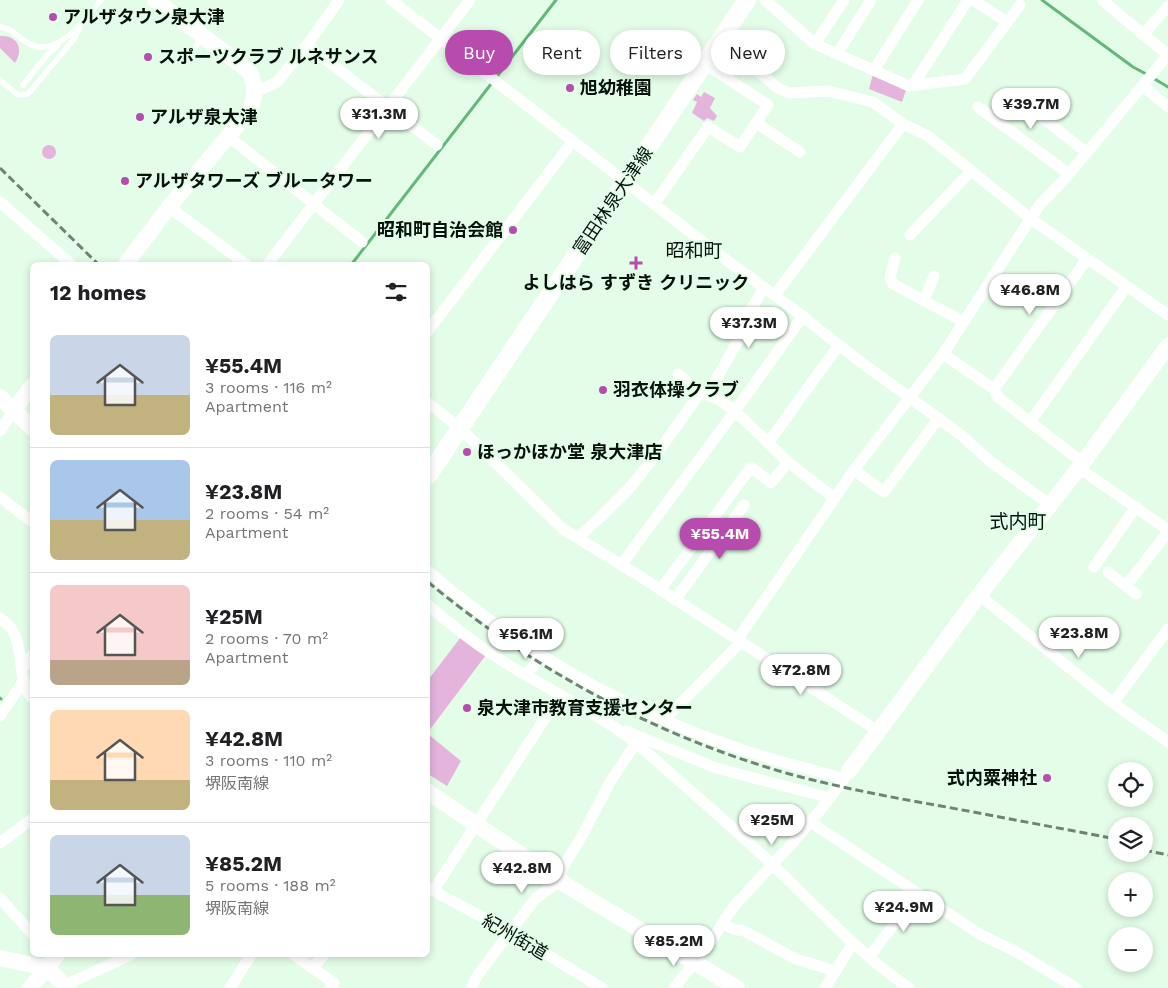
<!DOCTYPE html>
<meta charset="utf-8">
<style>
body{margin:0;font-family:"Work Sans","Noto Sans JP",sans-serif;background:#f6f6f6;color:#202124;height:100vh;display:flex;flex-direction:column;font-size:19px;white-space:nowrap}
*{box-sizing:border-box;margin:0}
p{font-size:16px;color:#757577}
.icon{flex:none;width:28px;height:28px;fill:none;stroke:currentColor;stroke-width:2;stroke-linecap:round;stroke-linejoin:round}
.map{position:relative;flex:1;overflow:hidden}
.sheet{position:absolute;left:30px;top:262px;width:400px;height:695px;display:flex;flex-direction:column;background:#fff;border-radius:8px;box-shadow:0 2px 8px #0003}
.sheet>*{flex:none}
.hud{position:absolute;left:445px;top:30px;width:475px;height:45px;display:flex;gap:10px}
.tools{position:absolute;left:1108px;top:762px;display:grid;gap:10px}
.tools a{display:grid;place-items:center;width:45px;height:45px;border-radius:50%;background:#fff;box-shadow:0 2px 8px #0003;font-size:25px}
.price{position:absolute;translate:-50% -42px;padding:0 11px;border-radius:18px;background:#fff;color:#222;font-size:16px;line-height:32px;filter:drop-shadow(0 1px 2px #0008)}
.price::after{content:'';position:absolute;left:50%;top:30px;width:15px;height:11px;margin-left:-8px;background:inherit;clip-path:polygon(0 0,100% 0,50% 100%)}
.price.on{background:#b74cae;color:#fff}
ul{padding:0;list-style:none}
li{display:flex;align-items:center;gap:15px;height:125px;padding:0 20px}
li+li{border-top:1px solid #e0e0e0}
li span{display:grid;place-items:center;flex:none;width:140px;height:100px;border-radius:8px;color:#555}
li>.icon{margin-inline-start:auto}
span .icon{width:60px;height:60px;fill:#fffc;stroke-width:1}
li b{font-size:21px}
h2{display:flex;justify-content:space-between;align-items:center;height:60px;padding:0 20px;font-size:21px}
.chip{padding:0 18px;border-radius:22px;background:#fff;box-shadow:0 2px 8px #0003;font-size:18px;line-height:45px}
.chip.on{background:#b74cae;color:#fff}
.map>svg:first-child{display:block}
.green{fill:#e4b4dd}
.lines{fill:none;stroke-linecap:round;stroke-linejoin:round}
.stream{stroke:#63b87a;stroke-width:3}
.lane{stroke:#fff;stroke-width:5.5}
.street{stroke:#fff;stroke-width:11}
.secondary{stroke:#fff;stroke-width:16}
.primary{stroke:#fff;stroke-width:18}
.rail{stroke:#708274;stroke-width:3;stroke-dasharray:8 4;stroke-linecap:butt}
.poi-dot{fill:#b74cae;stroke:#e3fde8;stroke-width:2}
.labels{text-anchor:middle;stroke-width:4;stroke-linejoin:round;paint-order:stroke}
.poi-label{font-size:18px;font-weight:bold;fill:#07120a;stroke:#e3fde8;text-anchor:start}
.street-label{font-size:18px;fill:#07120a;stroke:#e3fde8}
.neighbourhood-label{font-size:19px;fill:#07120a;stroke:#e3fde8}
</style>
<div class="map">
<svg width="1168" height="988" viewBox="0 0 1168 988">
<rect width="100%" height="100%" fill="#e3fde8"/>
<path class="green" d="M0 36C18 35 24 49 15 63L0 48Z
M873 74 906 90 902 102 869 89Z
M704 92 715 98 710 108 717 116 714 121 707 118 704 121 692 113 697 102 693 100 697 94 701 97Z
M42 152a7 7 0 1 1 14 0a7 7 0 1 1-14 0Z
M461 637 486 655 428 732V680Z
M428 734 461 761 447 786 428 774Z"/>
<g class="lines">
<path class="stream" d="M1042 0 1133 67 1148 75
M1153 78 1168 87
M351 265 556 0
M0 698 1 699"/>
<path class="lane" d="M0 27C13 28 19 39 30 44 57 59 87 18 101 0
M195 48 202 37
M0 80 18 95 28 94 74 39 79 29
M23 85 47 55 58 45"/>
<path class="street" d="M391 0 725 259 788 305 858 360 961 435 991 462 1049 504
M765 0 815 44 909 86 965 79 1020 5
M973 0 1007 22
M1103 1 1168 55
M1143 35 1168 6
M721 40 778 88 789 93 828 91 873 102 903 124 928 136 1031 219 1168 315
M815 44 844 0
M307 45 437 145
M837 54 871 0
M874 70 918 0
M913 85 968 0
M1143 86 1168 107
M256 92 277 82 307 45 339 0
M1022 102 1086 152
M978 107 1069 174
M756 123 800 152
M229 137 362 242
M0 202 72 265
M655 203 708 127 740 147 768 105 705 64
M169 207 247 265
M910 235 971 171
M895 258 890 278 893 284 964 322
M267 265 470 0
M775 295 903 124
M924 300 934 276
M428 331 573 141
M943 354 994 389 998 397 1083 463
M678 374 700 393 718 399 735 411 788 462 834 498
M994 389 1087 259
M707 395 738 341 742 326 764 287
M428 403 460 428 563 529 641 577 878 731
M1030 422 1126 287
M0 431 14 410
M768 443 839 345
M1079 468 1168 530
M854 470 884 492 939 418
M0 497 32 522
M578 538C596 521 614 505 631 486 656 457 678 424 700 393
M621 565 735 411 803 316
M1094 567 1136 507
M428 571C521 652 632 714 749 752 780 762 812 770 843 778
M1108 572 1136 594
M1126 586 1168 532
M660 590 751 467 771 483 788 462
M979 595 1113 703 1168 629
M675 600 744 505
M428 605C449 623 471 641 495 656 541 687 593 709 636 743 682 783 728 823 773 865 817 907 858 953 909 988
M0 618C3 621 7 623 9 626 26 644 15 680 32 698
M737 640 854 470 943 354 1038 207 1069 174 1168 55
M22 669 32 655
M526 675 542 655
M1113 703 1168 742
M670 714 741 642
M0 716 24 680
M626 731 716 768 830 798
M810 822 981 935 1015 951 1076 988
M0 843 32 819
M428 888 510 932 602 988
M433 891 560 695
M0 898 32 934
M722 924 736 930H742L796 959 835 971
M294 955 334 983 330 988
M869 957 918 893
M312 968 324 955
M65 985 131 955
M230 988 251 955
M471 988 477 976 535 899 559 881 563 867 582 836 610 782 636 743
M674 988 712 940 723 922 735 905 798 837 830 798 847 774
M825 988 853 943"/>
<path class="secondary" d="M125 265 169 207 250 110C256 95 256 86 249 71L155 0
M0 397 32 428
M14 410 32 386
M849 771 979 595 1079 468 1168 346
M428 792 569 887 737 988
M0 958 46 968 68 988
M30 988 57 955"/>
<path class="primary" d="M428 476 747 0"/>
<path class="rail" d="M0 168 99 265
M428 582C533 669 654 735 786 773 837 787 889 797 941 806 1000 817 1058 828 1116 839
M1144 850 1168 855"/>
</g>
<g class="poi-dot">
<circle cx="53" cy="17" r="5"/>
<circle cx="148" cy="57" r="5"/>
<circle cx="570" cy="88" r="5"/>
<circle cx="140" cy="117" r="5"/>
<circle cx="125" cy="181" r="5"/>
<circle cx="513" cy="230" r="5"/>
<path d="M633.5 255.5h5v5h5v5h-5v5h-5v-5h-5v-5h5z"/>
<circle cx="603" cy="390" r="5"/>
<circle cx="467" cy="452" r="5"/>
<circle cx="467" cy="708" r="5"/>
<circle cx="1047" cy="778" r="5"/>
</g>
<g class="labels">
<g class="poi-label">
<text x="63" y="23">アルザタウン泉大津</text>
<text x="158" y="63">スポーツクラブ ルネサンス</text>
<text x="580" y="94">旭幼稚園</text>
<text x="150" y="123">アルザ泉大津</text>
<text x="135" y="187">アルザタワーズ ブルータワー</text>
<text x="503" y="236" text-anchor="end">昭和町自治会館</text>
<text x="636" y="289" text-anchor="middle">よしはら すずき クリニック</text>
<text x="613" y="396">羽衣体操クラブ</text>
<text x="477" y="458">ほっかほか堂 泉大津店</text>
<text x="477" y="714">泉大津市教育支援センター</text>
<text x="1037" y="784" text-anchor="end">式内粟神社</text>
</g>
<g class="street-label">
<text transform="translate(613 201) rotate(-56)" y="6">富田林泉大津線</text>
<text transform="translate(515 937) rotate(30)" y="6">紀州街道</text>
</g>
<g class="neighbourhood-label">
<text x="694" y="257">昭和町</text>
<text x="1018" y="528">式内町</text>
</g>
</g>
</svg>
<div class="tools">
<a><svg class="icon" aria-label="locate" viewBox="0 0 24 24"><circle cx="12" cy="12" r="6"/><path d="M12 2v4M12 18v4M2 12h4M18 12h4"/></svg></a>
<a><svg class="icon" aria-label="layers" viewBox="0 0 24 24"><path d="M12 4l9 5-9 5-9-5zM3 14l9 5 9-5"/></svg></a>
<a>+</a>
<a>−</a>
</div>
<b class="price" style="left:1031px;top:130px">¥39.7M</b>
<b class="price" style="left:379px;top:140px">¥31.3M</b>
<b class="price" style="left:1030px;top:316px">¥46.8M</b>
<b class="price" style="left:749px;top:349px">¥37.3M</b>
<b class="price on" style="left:720px;top:560px">¥55.4M</b>
<b class="price" style="left:1079px;top:659px">¥23.8M</b>
<b class="price" style="left:526px;top:660px">¥56.1M</b>
<b class="price" style="left:801px;top:696px">¥72.8M</b>
<b class="price" style="left:772px;top:846px">¥25M</b>
<b class="price" style="left:522px;top:894px">¥42.8M</b>
<b class="price" style="left:904px;top:933px">¥24.9M</b>
<b class="price" style="left:674px;top:967px">¥85.2M</b>
<div class="hud">
<a class="chip on">Buy</a>
<a class="chip">Rent</a>
<a class="chip">Filters</a>
<a class="chip">New</a>
</div>
<section class="sheet">
<h2>12 homes<svg class="icon" aria-label="filters" viewBox="0 0 24 24"><path d="M4 7h16M4 17h16"/><circle cx="9" cy="7" r="2"/><circle cx="15" cy="17" r="2"/></svg></h2>
<ul>
<li><span style="background:linear-gradient(#c9d6e8 60%,#c2b280 0)"><svg class="icon" aria-label="home" viewBox="0 0 24 24"><path d="M3 11l9-7 9 7M6 9v11h12V9"/></svg></span><div><b>¥55.4M</b><p>3 rooms · 116 m²</p><p>Apartment</p></div></li>
<li><span style="background:linear-gradient(#a9c7e8 60%,#c2b280 0)"><svg class="icon" aria-label="home" viewBox="0 0 24 24"><path d="M3 11l9-7 9 7M6 9v11h12V9"/></svg></span><div><b>¥23.8M</b><p>2 rooms · 54 m²</p><p>Apartment</p></div></li>
<li><span style="background:linear-gradient(#f6c9c9 75%,#b9a48a 0)"><svg class="icon" aria-label="home" viewBox="0 0 24 24"><path d="M3 11l9-7 9 7M6 9v11h12V9"/></svg></span><div><b>¥25M</b><p>2 rooms · 70 m²</p><p>Apartment</p></div></li>
<li><span style="background:linear-gradient(#ffd9b3 70%,#c2b280 0)"><svg class="icon" aria-label="home" viewBox="0 0 24 24"><path d="M3 11l9-7 9 7M6 9v11h12V9"/></svg></span><div><b>¥42.8M</b><p>3 rooms · 110 m²</p><p>堺阪南線</p></div></li>
<li><span style="background:linear-gradient(#c9d6e8 60%,#8fb573 0)"><svg class="icon" aria-label="home" viewBox="0 0 24 24"><path d="M3 11l9-7 9 7M6 9v11h12V9"/></svg></span><div><b>¥85.2M</b><p>5 rooms · 188 m²</p><p>堺阪南線</p></div></li>
</ul>
</section>
</div>
